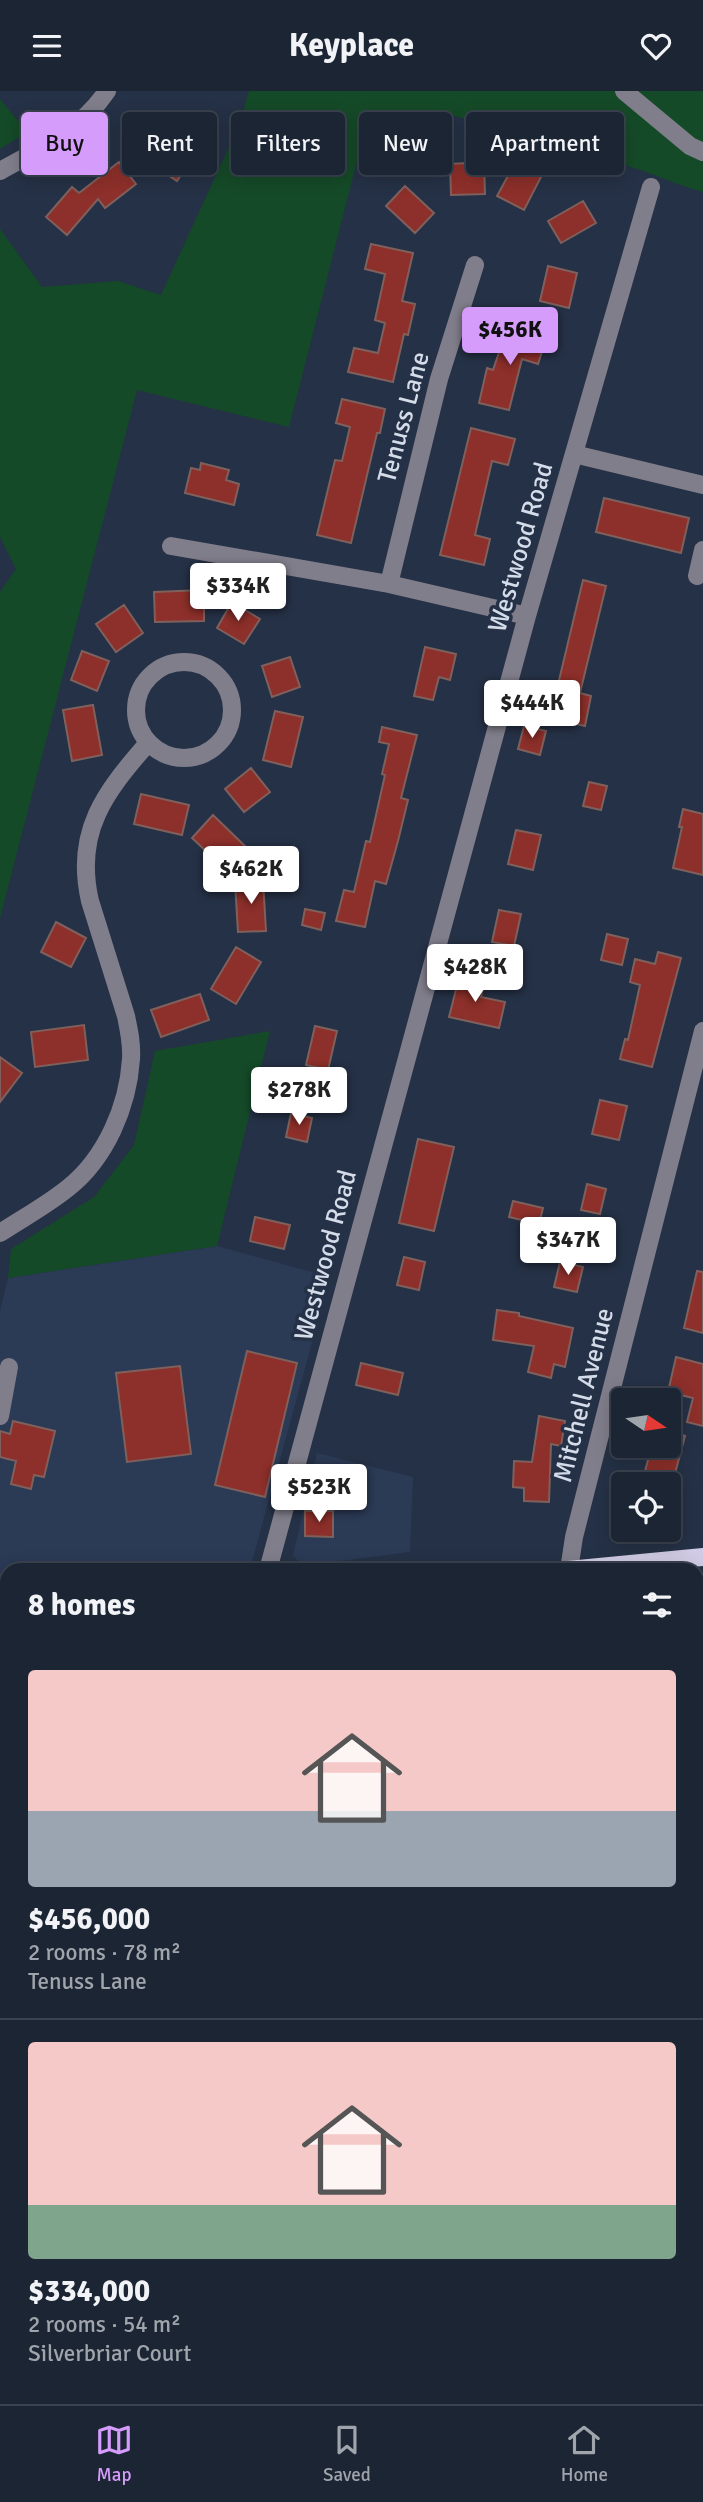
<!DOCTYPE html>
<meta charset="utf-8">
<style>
body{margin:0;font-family:Signika,sans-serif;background:#293140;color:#f1f3f6;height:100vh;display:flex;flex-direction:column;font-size:26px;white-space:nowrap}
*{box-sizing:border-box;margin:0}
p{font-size:23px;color:#a0a5ac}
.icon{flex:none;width:38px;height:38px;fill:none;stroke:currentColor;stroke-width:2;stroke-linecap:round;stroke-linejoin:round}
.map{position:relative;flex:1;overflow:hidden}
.side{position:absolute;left:0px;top:1472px;width:704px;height:842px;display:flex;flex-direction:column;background:#1c2534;border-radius:21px 21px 0 0;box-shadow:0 4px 18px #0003,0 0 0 2px #3a424f}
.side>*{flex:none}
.banner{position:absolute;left:21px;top:21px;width:662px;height:63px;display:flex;gap:14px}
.needle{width:46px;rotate:103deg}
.buttons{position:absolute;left:611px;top:1297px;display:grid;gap:14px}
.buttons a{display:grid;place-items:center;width:70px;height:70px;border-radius:7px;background:#1c2534;box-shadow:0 4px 18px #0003,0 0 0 2px #3a424f;font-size:35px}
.price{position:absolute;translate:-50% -60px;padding:0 16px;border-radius:7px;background:#fff;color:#222;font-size:23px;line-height:46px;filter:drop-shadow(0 2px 4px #0008)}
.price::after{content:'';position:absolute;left:50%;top:42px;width:21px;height:16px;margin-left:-10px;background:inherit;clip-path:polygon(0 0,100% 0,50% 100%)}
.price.active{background:#d59cfb;color:#111}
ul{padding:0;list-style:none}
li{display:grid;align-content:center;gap:14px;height:371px;padding:0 28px}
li+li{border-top:2px solid #3a424f}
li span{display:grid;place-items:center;height:217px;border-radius:7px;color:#555}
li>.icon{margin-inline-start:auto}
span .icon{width:126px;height:126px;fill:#fffc;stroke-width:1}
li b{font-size:30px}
h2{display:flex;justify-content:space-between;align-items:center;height:84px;padding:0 28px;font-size:30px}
.chip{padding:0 24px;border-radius:7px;background:#1c2534;box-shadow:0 4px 18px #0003,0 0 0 2px #3a424f;font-size:24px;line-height:63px}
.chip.active{background:#d59cfb;color:#111}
header{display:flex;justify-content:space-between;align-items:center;height:91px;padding:0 28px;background:#1c2534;font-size:32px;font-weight:700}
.menu{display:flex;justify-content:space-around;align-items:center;height:98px;border-top:2px solid #3a424f;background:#1c2534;font-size:19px;color:#a0a5ac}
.menu a{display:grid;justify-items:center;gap:4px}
.menu .active{color:#d59cfb}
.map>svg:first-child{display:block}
.built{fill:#2b3a55}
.green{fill:#154a28}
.building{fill:#8d2f2a;stroke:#7f605c;stroke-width:2}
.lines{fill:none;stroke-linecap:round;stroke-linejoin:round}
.minor{stroke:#817e8b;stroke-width:18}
.major{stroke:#d1cbe5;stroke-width:18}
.labels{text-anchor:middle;stroke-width:7;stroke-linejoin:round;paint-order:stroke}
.street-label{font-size:26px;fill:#d4dcea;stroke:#253146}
</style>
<header><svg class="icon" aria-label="menu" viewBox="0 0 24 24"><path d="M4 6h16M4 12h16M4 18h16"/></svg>Keyplace<svg class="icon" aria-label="heart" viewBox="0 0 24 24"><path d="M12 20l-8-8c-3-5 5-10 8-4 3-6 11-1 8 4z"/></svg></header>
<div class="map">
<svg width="703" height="2313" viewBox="0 0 703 2313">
<rect width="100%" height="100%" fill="#253146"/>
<path class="built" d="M217 1155 330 1186 250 1478 7 1479V1524L0 1525V1220L8 1187Z
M317 1362 413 1386 410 1461 302 1475 293 1464Z"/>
<path class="green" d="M249 0H703V101C680 95 659 85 637 78 572 56 505 37 438 21L421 82 358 66 289 336 137 299 0 827V501L16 478 0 446V138L42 196 118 190 161 204 240 32Z
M0 8 27 41 0 58Z
M270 940 217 1155 8 1187 11 1158 94 1106 134 1054 155 960Z"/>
<path class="building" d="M177 39 200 54 177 90 153 74Z
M119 71 136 93 105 117 98 108 67 144 46 126 72 96 79 102Z
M484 71 485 103 451 104 450 73Z
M515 72 541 86 524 119 497 105Z
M405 95 434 122 415 142 386 115Z
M583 110 596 132 561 152 548 130Z
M371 153 413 162 402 210 415 213 408 244 404 243 393 291 348 281 354 257 378 262 385 232 375 229 385 183 365 178Z
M548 175 577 182 569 217 540 210Z
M508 235 546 248 538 273 522 268 509 319 479 312 487 277 493 279Z
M342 308 385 318 380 342H377L351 452 317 444 335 369 342 370 350 336 336 332Z
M471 337 515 348 508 374 492 370 475 444 490 448 484 474 440 464Z
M201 372 229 379 226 389 239 393 234 414 185 402 191 377 200 379Z
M604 407 689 427 681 462 596 441Z
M583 489 606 495 580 602 591 605 585 635 550 627Z
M204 499V530L155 531 154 501Z
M232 511 260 528 244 553 217 537Z
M124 514 143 542 116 561 96 533Z
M425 556 456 563 450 589 439 586 433 609 414 605Z
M82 560 109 570 97 600 71 589Z
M290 566 300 596 272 606 262 575Z
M93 614 102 664 72 670 63 619Z
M275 620 303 626 291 676 263 669Z
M524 635 546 640 540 664 518 658Z
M382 636 417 644 401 707 408 709 398 750 386 793 375 790 365 836 336 830 344 799 354 801 366 750 370 751 385 684 382 683 389 653 379 651Z
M251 677 270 701 244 721 225 698Z
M589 691 607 695 601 719 583 715Z
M141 703 189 714 182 744 134 733Z
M683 718 703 723V784L673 777 682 736H679Z
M213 724 247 757 226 779 192 747Z
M516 739 541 744 533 779 508 773Z
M263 789 266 840 238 841 235 791Z
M305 818 325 822 321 839 302 834Z
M499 819 521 823 514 855 492 851Z
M56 831 86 847 71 876 41 861Z
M607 843 628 848 622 874 601 869Z
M236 856 261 871 236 913 211 898Z
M658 861 681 867 652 976 620 968 625 948 628 949 640 894 630 891 635 868 655 873Z
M460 883 485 889 481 906 505 911 499 937 449 926Z
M200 903 209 929 161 946 151 919Z
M84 934 88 969 35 976 31 941Z
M315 935 337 940 328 979 306 974Z
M0 966 22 982 0 1011Z
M600 1009 627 1015 619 1049 592 1043Z
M291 1022 312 1027 307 1051 286 1046Z
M418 1048 454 1056 434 1140 399 1132Z
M587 1093 606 1098 600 1123 581 1119Z
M513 1110 543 1117 539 1133 509 1126Z
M255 1126 290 1134 284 1158 250 1150Z
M404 1166 425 1171 419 1199 397 1194Z
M560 1171 583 1176 577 1201 554 1196Z
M697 1180 703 1181V1242L684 1237Z
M497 1219 519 1222V1225L573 1237 565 1276 554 1273 551 1287 528 1281 534 1255 493 1249Z
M247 1260 297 1272 265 1406 215 1394Z
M676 1266 703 1273V1335L687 1331 693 1307 668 1301Z
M361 1272 403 1282 398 1304 356 1294Z
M180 1275 191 1363 127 1371 116 1282Z
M539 1325 565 1330 561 1355 551 1353 549 1411 524 1410V1397L513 1396 514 1370 532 1371Z
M13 1330 55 1340 44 1386 34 1384 31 1398 11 1393 16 1370 0 1366V1340L10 1343Z
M668 1340 685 1345 673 1390 644 1384 652 1354H668Z
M305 1420H333V1446L305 1445Z"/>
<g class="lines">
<path class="minor" d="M624 0 690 55 703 61
M0 80C40 58 81 39 107 0
M574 363 703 394
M171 455 389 493 527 525
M697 485 703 459
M389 493 439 288 475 174
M136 619a48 48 0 1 1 96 0a48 48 0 1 1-96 0Z
M0 1142C23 1127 47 1114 68 1097 106 1067 128 1015 131 968 132 953 129 939 126 925L90 810C74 741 105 701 148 652
M0 1325 9 1276
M268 1479 527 525 651 96
M569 1479 574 1446 703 940
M0 1741 7 1743
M0 1873 7 1847
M122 2313 124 2306
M328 2313 329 2308
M381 2313 382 2306"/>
<path class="major" d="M568 1479 703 1466
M0 1548 7 1547"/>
</g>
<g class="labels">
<g class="street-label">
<text transform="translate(403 326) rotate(-75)" y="9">Tenuss Lane</text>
<text transform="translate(520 456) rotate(-74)" y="9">Westwood Road</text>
<text transform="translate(325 1164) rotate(-75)" y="9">Westwood Road</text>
<text transform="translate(583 1304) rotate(-76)" y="9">Mitchell Avenue</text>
</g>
</g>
</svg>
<div class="buttons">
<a><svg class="needle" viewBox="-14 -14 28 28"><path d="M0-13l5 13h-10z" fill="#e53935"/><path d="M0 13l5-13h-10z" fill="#a0a5ac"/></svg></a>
<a><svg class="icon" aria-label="locate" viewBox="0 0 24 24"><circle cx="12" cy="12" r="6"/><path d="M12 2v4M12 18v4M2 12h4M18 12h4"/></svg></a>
</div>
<b class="price active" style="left:510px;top:276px">$456K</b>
<b class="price" style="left:238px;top:532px">$334K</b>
<b class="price" style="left:532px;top:649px">$444K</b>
<b class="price" style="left:251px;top:815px">$462K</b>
<b class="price" style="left:475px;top:913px">$428K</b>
<b class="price" style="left:299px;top:1036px">$278K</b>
<b class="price" style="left:568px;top:1186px">$347K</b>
<b class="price" style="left:319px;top:1433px">$523K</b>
<div class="banner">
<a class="chip active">Buy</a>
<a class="chip">Rent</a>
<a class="chip">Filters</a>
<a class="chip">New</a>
<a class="chip">Apartment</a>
</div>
<section class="side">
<h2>8 homes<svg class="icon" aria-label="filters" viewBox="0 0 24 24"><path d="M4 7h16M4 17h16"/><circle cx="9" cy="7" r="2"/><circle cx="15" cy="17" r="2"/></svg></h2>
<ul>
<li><span style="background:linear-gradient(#f6c9c9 65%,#9aa5b1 0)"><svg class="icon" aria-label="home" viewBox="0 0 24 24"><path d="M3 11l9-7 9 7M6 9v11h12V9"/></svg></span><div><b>$456,000</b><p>2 rooms · 78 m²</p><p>Tenuss Lane</p></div></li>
<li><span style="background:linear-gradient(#f6c9c9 75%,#7fa58c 0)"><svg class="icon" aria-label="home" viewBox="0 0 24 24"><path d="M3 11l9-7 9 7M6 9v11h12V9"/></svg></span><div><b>$334,000</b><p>2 rooms · 54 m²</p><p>Silverbriar Court</p></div></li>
</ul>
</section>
</div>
<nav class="menu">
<a class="active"><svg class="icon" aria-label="map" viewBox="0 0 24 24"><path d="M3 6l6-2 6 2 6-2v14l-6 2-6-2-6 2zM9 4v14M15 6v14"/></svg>Map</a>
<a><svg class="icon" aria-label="saved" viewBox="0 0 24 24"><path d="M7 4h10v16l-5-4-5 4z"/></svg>Saved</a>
<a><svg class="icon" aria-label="home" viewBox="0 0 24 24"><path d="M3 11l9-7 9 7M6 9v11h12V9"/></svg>Home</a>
</nav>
